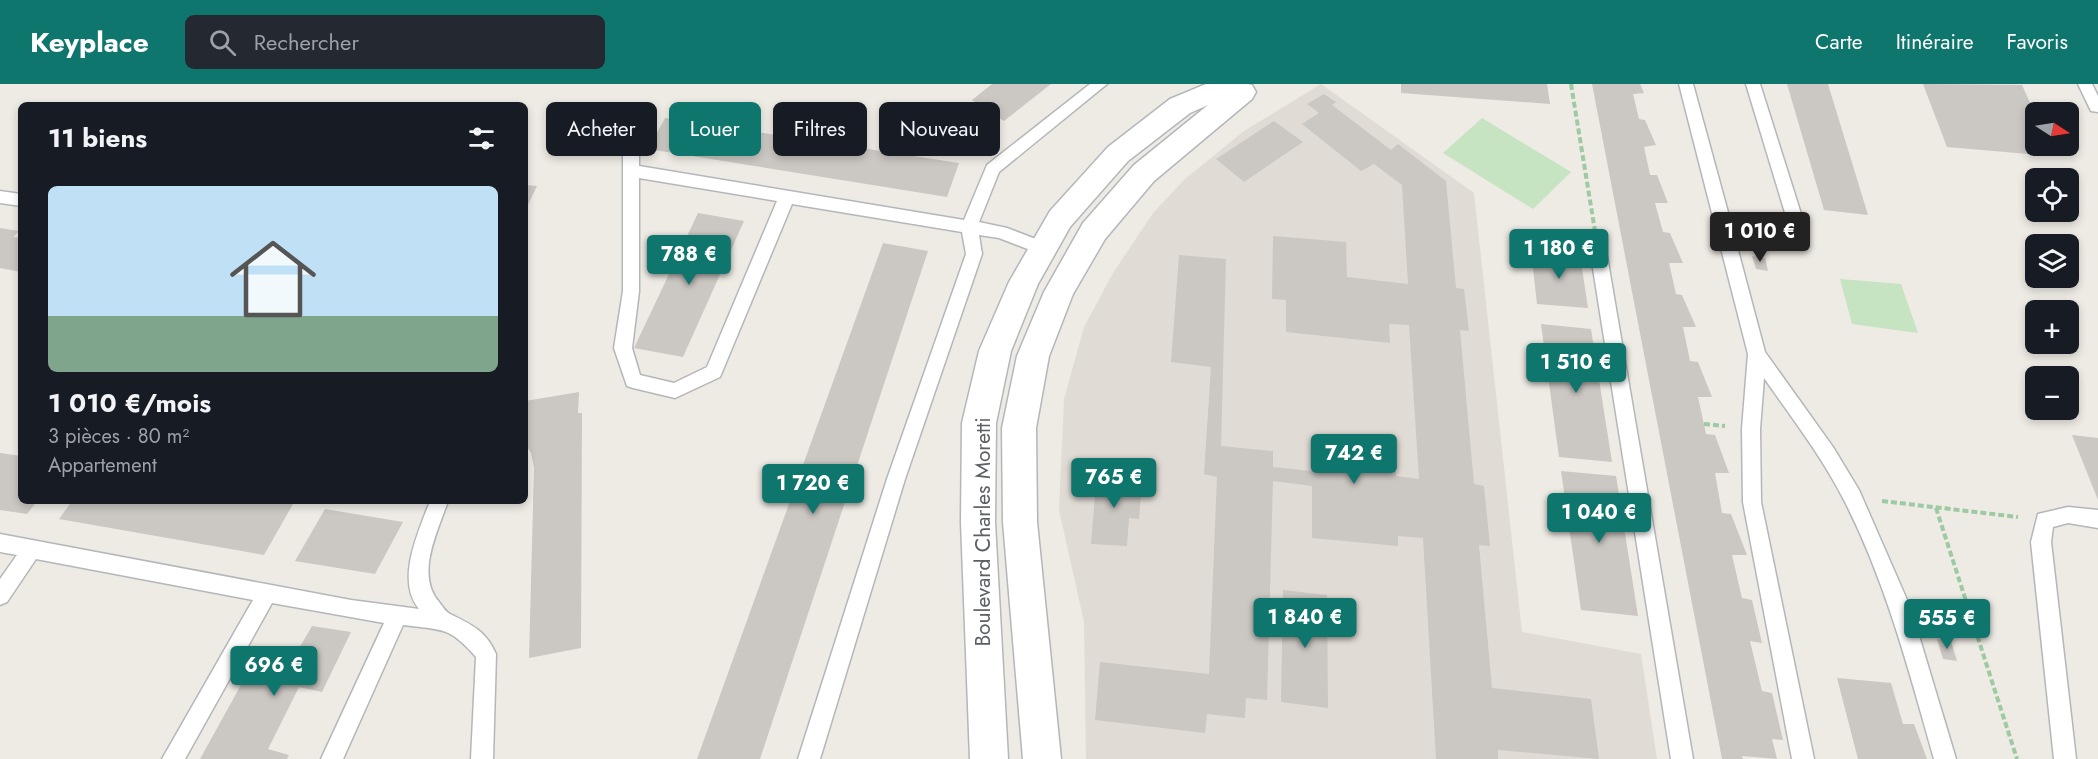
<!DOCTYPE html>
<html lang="fr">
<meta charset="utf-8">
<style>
body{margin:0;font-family:Jost,sans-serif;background:#242831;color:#f1f3f6;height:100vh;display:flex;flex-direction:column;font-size:22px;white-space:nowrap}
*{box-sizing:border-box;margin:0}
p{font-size:20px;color:#9ea1a6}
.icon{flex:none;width:33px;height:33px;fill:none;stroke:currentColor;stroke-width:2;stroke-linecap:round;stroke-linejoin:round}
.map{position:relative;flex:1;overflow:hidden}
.side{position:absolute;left:18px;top:18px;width:510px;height:402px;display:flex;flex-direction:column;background:#171b24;border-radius:9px;box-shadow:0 3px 9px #0003}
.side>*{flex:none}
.guide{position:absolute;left:546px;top:18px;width:570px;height:54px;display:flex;gap:12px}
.needle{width:39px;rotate:102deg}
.buttons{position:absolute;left:2025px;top:18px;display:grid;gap:12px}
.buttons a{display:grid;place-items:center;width:54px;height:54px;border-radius:9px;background:#171b24;box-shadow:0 3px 9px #0003;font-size:30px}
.price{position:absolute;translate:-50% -51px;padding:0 14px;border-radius:6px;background:#0f766e;color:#fff;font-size:20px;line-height:39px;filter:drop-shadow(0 2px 3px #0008)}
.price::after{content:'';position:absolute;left:50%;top:36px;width:18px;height:14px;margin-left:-9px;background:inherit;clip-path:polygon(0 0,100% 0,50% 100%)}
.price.selected{background:#222;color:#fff}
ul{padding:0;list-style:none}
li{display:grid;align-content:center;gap:12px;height:318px;padding:0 30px}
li+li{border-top:2px solid #363941}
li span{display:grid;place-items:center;height:186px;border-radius:9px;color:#555}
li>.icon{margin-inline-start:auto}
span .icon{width:108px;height:108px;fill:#fffc;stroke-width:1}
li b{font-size:26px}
h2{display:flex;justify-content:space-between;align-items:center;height:72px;padding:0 30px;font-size:26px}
.chip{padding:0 21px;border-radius:9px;background:#171b24;box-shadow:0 3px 9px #0003;font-size:21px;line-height:54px}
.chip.selected{background:#0f766e;color:#fff}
header{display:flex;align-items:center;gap:36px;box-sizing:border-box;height:84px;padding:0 30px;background:#0f766e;color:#fff}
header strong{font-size:28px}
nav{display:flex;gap:33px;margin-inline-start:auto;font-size:21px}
.search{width:420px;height:54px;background:#242831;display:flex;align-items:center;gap:15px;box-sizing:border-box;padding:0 21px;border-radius:9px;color:#9ea1a6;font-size:22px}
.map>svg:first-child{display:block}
.education{fill:#e1dbd5}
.green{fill:#c6e4c1}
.building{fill:#cbc7c3}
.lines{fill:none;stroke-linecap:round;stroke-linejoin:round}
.lane-casing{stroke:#b4b7ba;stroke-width:3}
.secondary-casing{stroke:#b3b7bb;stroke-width:3}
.path{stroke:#9dcaa3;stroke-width:4;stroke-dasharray:6 3;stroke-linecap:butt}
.lane{fill:#fff;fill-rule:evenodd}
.secondary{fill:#fff;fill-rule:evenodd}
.labels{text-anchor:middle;stroke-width:4.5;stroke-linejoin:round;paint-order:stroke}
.street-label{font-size:21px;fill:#5c6064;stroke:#fff}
</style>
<header>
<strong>Keyplace</strong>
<div class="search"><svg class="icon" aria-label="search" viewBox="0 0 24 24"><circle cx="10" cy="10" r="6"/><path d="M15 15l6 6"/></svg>Rechercher</div>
<nav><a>Carte</a><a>Itinéraire</a><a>Favoris</a></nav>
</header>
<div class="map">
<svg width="2098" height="675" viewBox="0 0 2098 675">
<rect width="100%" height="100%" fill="#eeeae4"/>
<path class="education" d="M1321 0 1474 109 1522 548 1641 570 1657 675H1086L1084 538 1059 426 1064 315 1084 243 1113 189 1153 129 1185 95 1244 47Z"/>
<path class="green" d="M1482 34 1571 88 1533 125 1443 69Z
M1840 195 1901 200 1918 249 1852 240Z"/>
<path class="building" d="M992 0H1051L1004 37 972 16Z
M1401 0H1547L1550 20 1401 9Z
M1592 0H1640L1644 9 1633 10 1639 35 1645 36 1656 61 1644 63 1650 91H1657L1668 119H1655L1663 148 1670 149 1683 179H1669L1676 210 1682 211 1696 243H1683L1690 277 1698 278 1712 313H1698L1706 350 1715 351 1729 389H1715L1722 429 1731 430 1747 471H1732L1742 514 1752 516 1762 559 1750 557 1762 607 1772 609 1783 656 1772 655 1777 675 1742 672 1743 675H1722Z
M1787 0H1828L1868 131 1824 126Z
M1923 0 2022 1 2036 32V62H2048L2053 72 1947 63Z
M1324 10 1336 18 1332 21 1391 66 1398 60 1446 97 1456 204 1464 205 1469 247 1460 246 1474 400 1484 402 1490 462 1479 461 1492 604 1591 615 1599 675 1498 666V675H1436L1423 454 1398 452V462L1312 454V402L1273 397 1267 616 1246 614 1245 634 1207 630 1205 649 1095 636 1100 578 1209 590 1217 393 1204 390 1211 283 1171 278 1179 171 1226 175 1221 362 1273 367V383L1311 387V375L1396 382V392L1419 395 1409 241 1389 240 1390 259 1286 248V216L1272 215 1273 152 1346 158 1347 193 1408 200 1402 101 1374 80 1361 87 1302 40 1319 29 1307 20Z
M665 34 959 79 947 113 648 65Z
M1274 37 1303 58 1244 98 1216 75Z
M525 101 537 102 525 127Z
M698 129 744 137 683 273 634 264Z
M0 144 19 147 13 153 21 154V188L0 184Z
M883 159 928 167 760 675H697Z
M1531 167 1580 171 1588 224 1537 220Z
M1752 172 1765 174 1768 187 1756 185Z
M1541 240 1591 245 1612 378 1559 373Z
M579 308 578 329H582L581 564 529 574 534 384 531 369 525 359V317Z
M2072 351 2098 354V416Z
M0 369 21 372V417H37L27 430 0 426Z
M1097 386 1113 388V395L1142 398 1139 435 1129 434 1127 462 1091 460Z
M1561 387 1616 392 1638 532 1581 526Z
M72 417H276L293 420 264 471 59 435Z
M325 425 403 438 375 490 295 477Z
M1283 506 1327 511 1328 624 1281 618Z
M312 542 351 548 322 608 299 603 268 665 289 671 287 675H200L257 572 291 578Z
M1937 555 1951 557 1957 577 1943 575Z
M1837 594 1891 599 1903 640H1914L1927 675H1858Z"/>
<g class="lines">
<defs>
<path id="lane" d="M1090 0H1107L999 88 979 138 1007 144 1049 160 1051 165 1049 170 1043 171 999 154 979 151 982 170 905 395 820 675H798L887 395 966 170 962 148 792 120 720 293 675 314 633 304 627 302 614 264 623 207V51L626 47H636L639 51V82L964 136 987 81ZM639 94 777 117 707 283 674 299 640 291 632 264 639 207Z
M1679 0H1693L1732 143 1779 141 1786 132 1746 0H1760L1802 133 1790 151 1735 155 1765 268 1833 363 1859 406 1911 525 1956 675H1934C1909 587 1886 498 1844 416 1822 373 1792 334 1764 294L1760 345 1761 418 1814 675H1792L1743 418 1742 345 1748 270Z
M2078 0H2092L2098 12V28L2091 27Z
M0 107 21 110V122L0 119Z
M1599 166 1605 167 1607 172 1693 675H1671L1591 172 1593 167Z
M430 417H448C438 447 415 490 439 518 443 523 446 529 452 531 472 541 486 547 496 570L493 675H471L476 573C449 542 442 546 403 541L343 675H321L384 539 272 519 185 675H162L253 516 36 475 7 518 0 521V495L17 471 0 468V450L351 516 419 525C395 496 419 447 430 417Z
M2068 423 2098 426V444L2068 439 2053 443 2051 458 2076 675H2054L2031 458 2038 430Z"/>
<path id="secondary" d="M1206 0H1248L1252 1 1256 8 1252 15 1154 97 1105 155 1073 210 1049 272 1036 344 1037 438 1061 675H1023L1003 438 1002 344 1017 272 1044 208 1083 139 1134 81 1208 21 1190 29 1128 77 1070 143 1038 200 1011 267 996 339 995 438 1008 675H970L961 438 962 339 979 267 1009 198 1050 127 1108 63 1170 15Z"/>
</defs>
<use href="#lane" class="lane-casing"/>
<use href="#secondary" class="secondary-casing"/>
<path class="path" d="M1571 0 1595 147
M1704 340 1725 342
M1882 417 2018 433
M1936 424 2017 675"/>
<use href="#lane" class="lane"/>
<use href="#secondary" class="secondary"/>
</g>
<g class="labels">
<g class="street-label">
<text transform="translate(983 448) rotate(-90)" y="7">Boulevard Charles Moretti</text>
</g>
</g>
</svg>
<div class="buttons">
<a><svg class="needle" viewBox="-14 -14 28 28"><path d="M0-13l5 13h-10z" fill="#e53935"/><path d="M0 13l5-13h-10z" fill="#9ea1a6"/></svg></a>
<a><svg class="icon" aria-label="locate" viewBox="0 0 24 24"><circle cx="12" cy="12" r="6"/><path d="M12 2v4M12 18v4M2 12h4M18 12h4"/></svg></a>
<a><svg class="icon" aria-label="layers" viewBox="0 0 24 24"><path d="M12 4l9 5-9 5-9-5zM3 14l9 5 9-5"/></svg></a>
<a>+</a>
<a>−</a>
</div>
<b class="price selected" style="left:1760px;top:179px">1 010 €</b>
<b class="price" style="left:1559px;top:196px">1 180 €</b>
<b class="price" style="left:689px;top:202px">788 €</b>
<b class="price" style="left:1576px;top:310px">1 510 €</b>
<b class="price" style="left:1354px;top:401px">742 €</b>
<b class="price" style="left:1114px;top:425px">765 €</b>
<b class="price" style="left:813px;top:431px">1 720 €</b>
<b class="price" style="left:1599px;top:460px">1 040 €</b>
<b class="price" style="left:1305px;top:565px">1 840 €</b>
<b class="price" style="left:1947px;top:566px">555 €</b>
<b class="price" style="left:274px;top:613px">696 €</b>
<div class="guide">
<a class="chip">Acheter</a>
<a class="chip selected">Louer</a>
<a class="chip">Filtres</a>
<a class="chip">Nouveau</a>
</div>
<section class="side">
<h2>11 biens<svg class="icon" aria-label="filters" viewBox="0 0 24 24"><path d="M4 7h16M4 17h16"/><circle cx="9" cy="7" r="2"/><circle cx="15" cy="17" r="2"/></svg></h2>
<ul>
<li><span style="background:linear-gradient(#bfe0f5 70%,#7fa58c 0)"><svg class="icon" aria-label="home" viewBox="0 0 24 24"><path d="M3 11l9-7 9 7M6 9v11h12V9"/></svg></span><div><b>1 010 €/mois</b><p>3 pièces · 80 m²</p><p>Appartement</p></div></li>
</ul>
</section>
</div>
